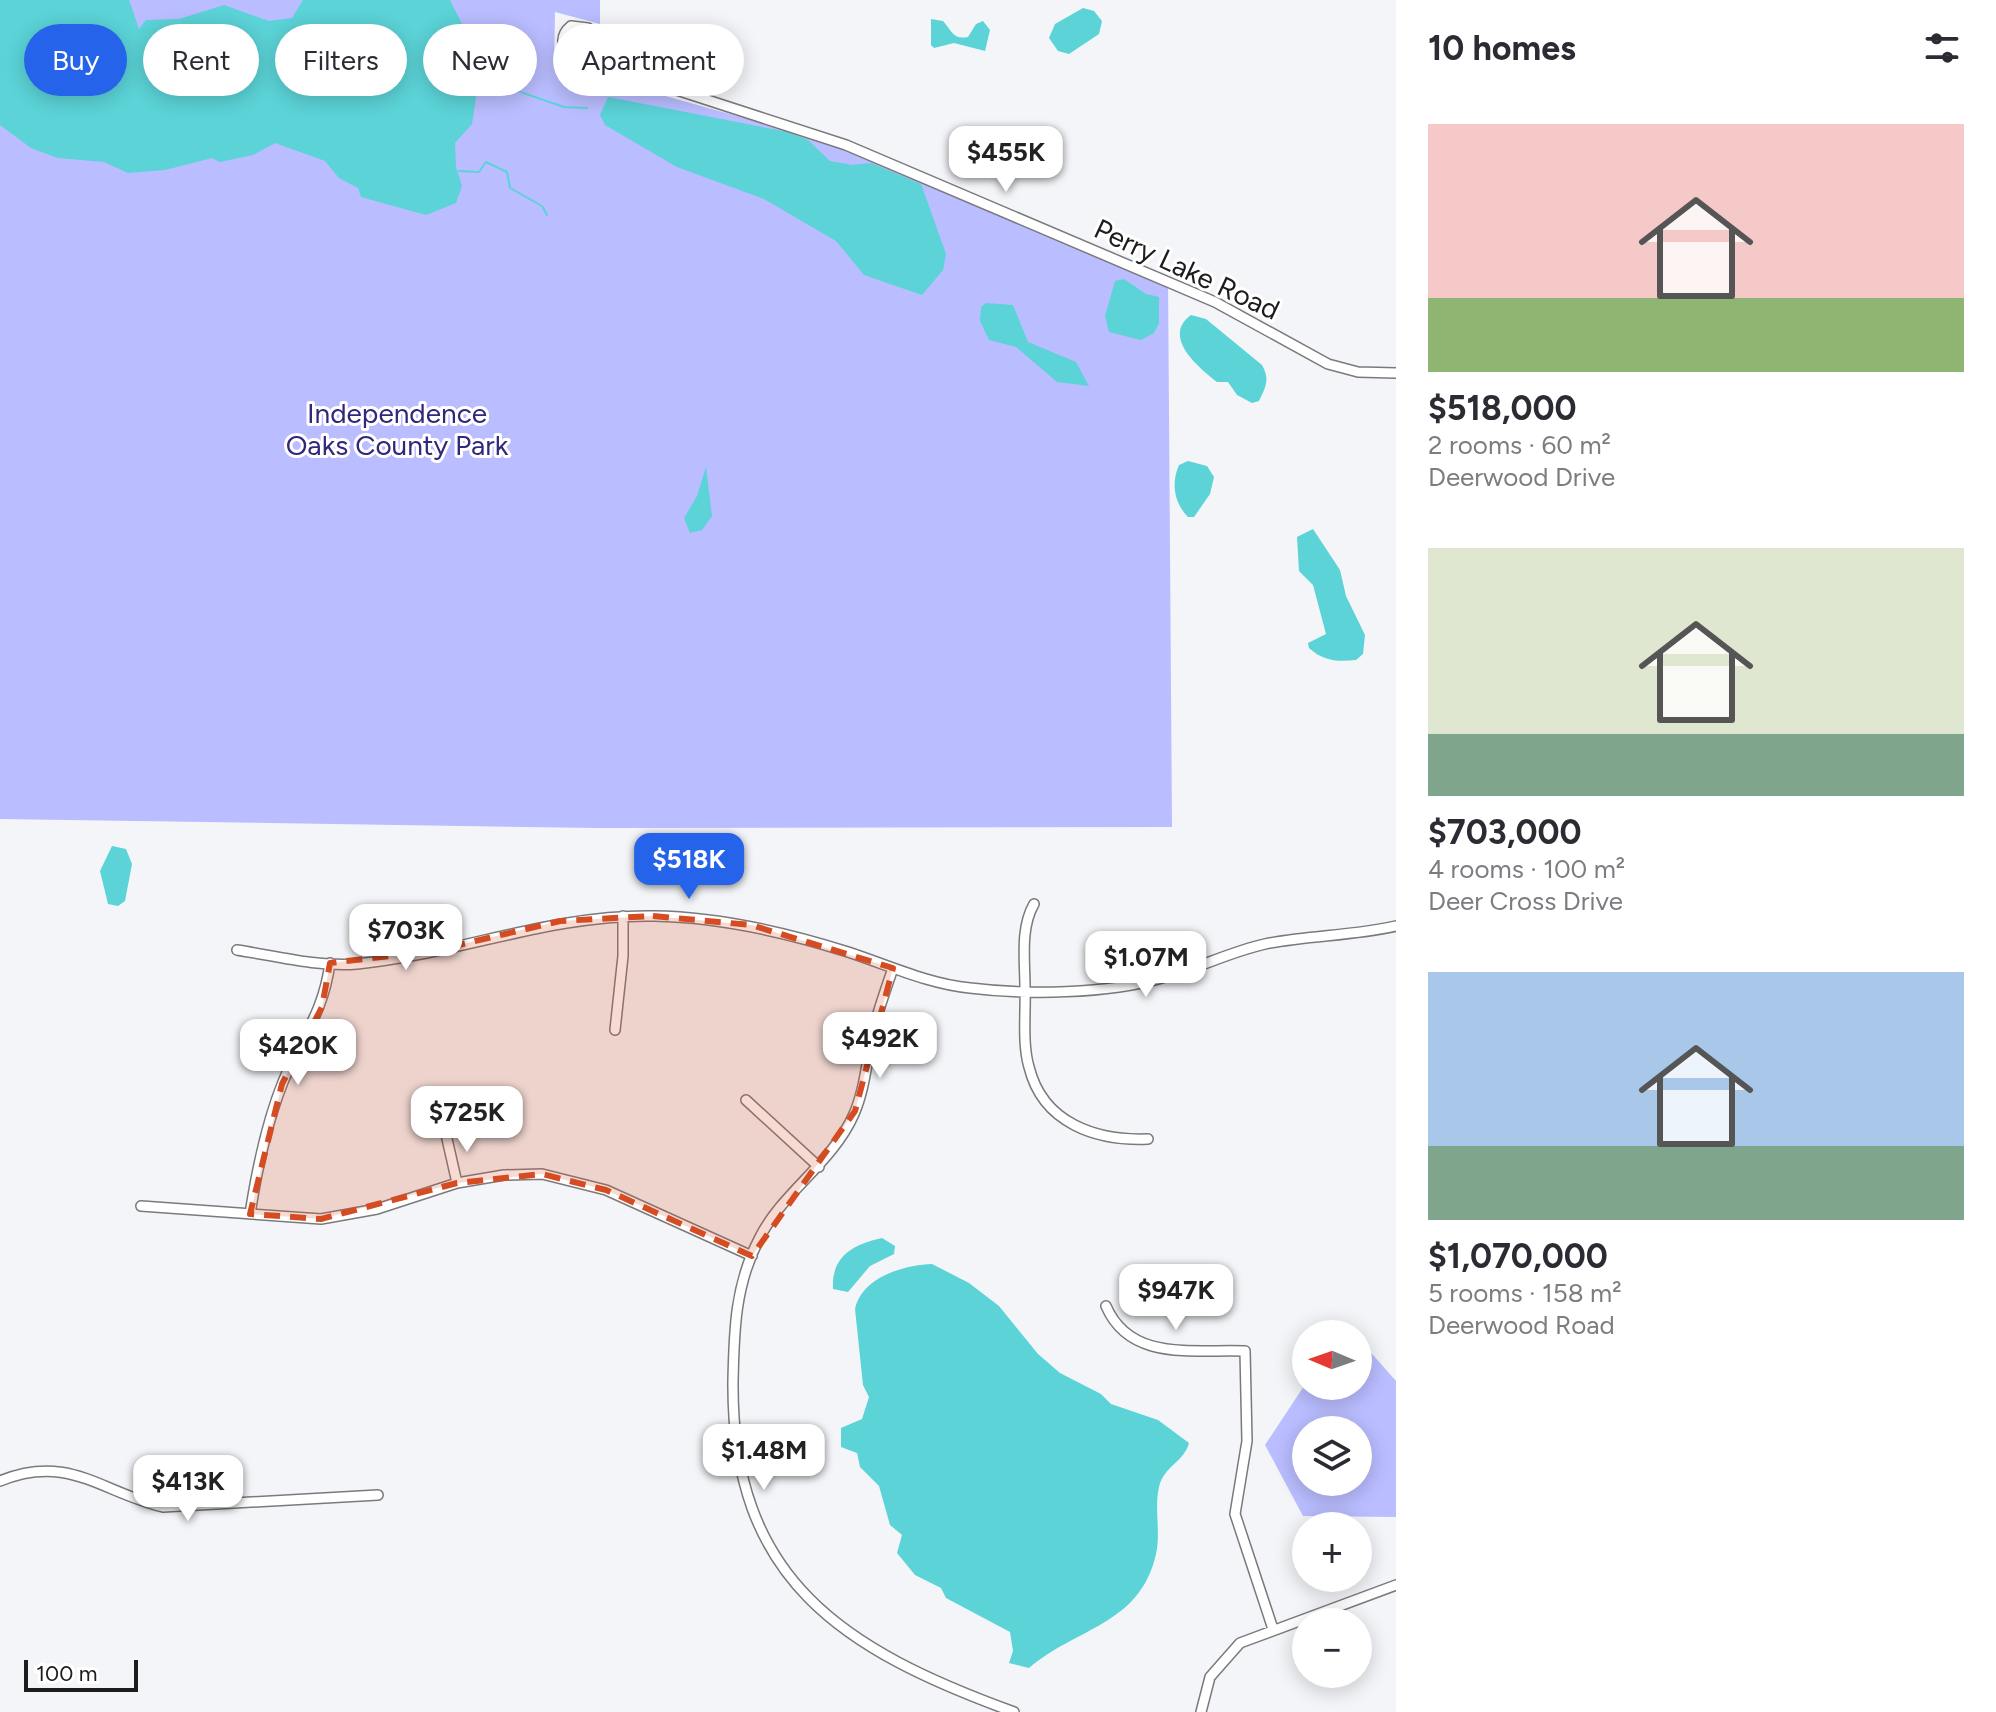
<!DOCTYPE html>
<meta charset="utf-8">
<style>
body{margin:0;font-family:Figtree,sans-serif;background:#f2f2f3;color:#2b2b33;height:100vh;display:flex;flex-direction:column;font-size:30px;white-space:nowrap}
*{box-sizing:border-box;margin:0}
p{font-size:26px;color:#7c7c81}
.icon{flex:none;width:44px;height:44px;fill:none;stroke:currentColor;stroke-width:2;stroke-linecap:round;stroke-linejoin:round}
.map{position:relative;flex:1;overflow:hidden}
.details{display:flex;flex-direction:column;background:#fff;width:600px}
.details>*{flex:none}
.guide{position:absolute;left:24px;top:24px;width:760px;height:72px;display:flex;gap:16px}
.needle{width:52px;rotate:272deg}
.fabs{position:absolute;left:1292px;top:1320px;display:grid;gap:16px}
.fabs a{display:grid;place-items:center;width:80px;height:80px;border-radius:50%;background:#fff;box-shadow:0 4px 20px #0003;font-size:40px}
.scale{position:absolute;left:24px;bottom:20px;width:114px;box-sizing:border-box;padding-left:8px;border:4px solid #1d1d1e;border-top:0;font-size:22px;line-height:28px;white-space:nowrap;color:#1d1d1e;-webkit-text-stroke:6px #fff;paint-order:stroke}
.price{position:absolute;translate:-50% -68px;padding:0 18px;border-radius:16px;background:#fff;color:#222;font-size:26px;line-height:52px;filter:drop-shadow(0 2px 4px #0008)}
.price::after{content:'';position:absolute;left:50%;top:48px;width:24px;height:18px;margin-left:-12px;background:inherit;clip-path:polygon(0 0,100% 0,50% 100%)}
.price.selected{background:#2563eb;color:#fff}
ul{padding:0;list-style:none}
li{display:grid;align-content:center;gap:16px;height:424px;padding:0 32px}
li span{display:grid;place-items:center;height:248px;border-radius:0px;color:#555}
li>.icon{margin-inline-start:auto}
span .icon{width:144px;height:144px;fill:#fffc;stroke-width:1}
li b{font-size:34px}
h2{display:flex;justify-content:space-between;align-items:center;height:96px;padding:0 32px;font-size:34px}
.pill{padding:0 28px;border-radius:36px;background:#fff;box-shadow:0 4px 20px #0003;font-size:28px;line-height:72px}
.pill.selected{background:#2563eb;color:#fff}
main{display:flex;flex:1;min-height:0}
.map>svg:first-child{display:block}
.green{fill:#babdff;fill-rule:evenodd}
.water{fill:#5bd3d7}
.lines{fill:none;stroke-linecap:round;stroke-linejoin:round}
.stream{stroke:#5bd3d7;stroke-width:2}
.minor-casing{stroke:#7a7a7d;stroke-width:12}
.minor{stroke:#fff;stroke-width:9}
.marked{fill:#d54c22;fill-opacity:0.2;stroke:#d54c22;stroke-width:6;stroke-dasharray:16 10;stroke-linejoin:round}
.labels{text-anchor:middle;stroke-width:6;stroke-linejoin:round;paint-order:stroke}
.street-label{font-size:28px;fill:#1d1d1e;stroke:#fff}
.park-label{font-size:28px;fill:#31277c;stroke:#fff}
</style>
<main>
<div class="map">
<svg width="1396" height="1712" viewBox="0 0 1396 1712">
<rect width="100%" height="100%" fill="#f4f5f8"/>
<path class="green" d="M0 0H600V24L555 12 554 65 831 142 1168 276 1172 827 598 828 0 819Z
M1358 1338 1396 1381V1517L1303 1516 1265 1445 1306 1383 1358 1386ZM1306 1430H1358V1482H1306Z"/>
<path class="water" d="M0 0H129L139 29 146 20 179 19 224 5 269 21 292 18 303 0H450C460 21 484 59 471 81L476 98 472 124 455 143 456 167 462 186 456 203 426 215 361 197 358 188 339 178 325 161 275 143 253 155 234 159 220 162 212 158 165 170 128 173 104 162 58 158 31 148 0 125Z
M1083 8 1094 11 1102 21 1099 34 1069 54 1058 51 1049 38 1055 24Z
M931 19 943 21C952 31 953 40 968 37L976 24 983 21 990 30 985 51 954 43 934 48 931 45Z
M608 97 788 132 808 140 830 161 852 165 871 163 921 184 946 254 943 270 922 295 864 275 836 241 764 199 677 167 605 125 600 115Z
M1124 279 1146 294 1159 297V323L1154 333 1141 340 1109 332 1105 316 1115 281Z
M986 303 1013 305 1028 342 1076 362 1089 386 1057 382 1016 347 989 340 980 321 981 307Z
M1191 315 1206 319 1262 365C1270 379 1266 387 1259 401L1252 403 1237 395 1228 382H1217C1199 368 1161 337 1191 315Z
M1188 461 1207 466 1214 477 1210 494 1194 517H1188C1174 503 1171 483 1179 465Z
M706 467 712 516 702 530 690 533 684 518 697 496Z
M1313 529 1340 570 1346 596 1365 635 1363 654 1356 660C1337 662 1323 661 1309 648L1308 643 1326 634 1313 585 1299 571 1297 537Z
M112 846 126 849 132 864 125 901 118 906 108 904 100 871Z
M882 1238 895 1246 894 1254 870 1266 848 1292 833 1289C831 1256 854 1244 882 1238Z
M932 1264 969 1283 999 1306 1038 1354 1060 1373 1101 1394 1111 1404 1158 1420 1189 1443C1184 1462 1164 1466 1159 1487 1154 1509 1161 1532 1156 1554 1140 1625 1077 1627 1029 1668L1009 1663 1013 1651 1010 1632 946 1598 941 1588 915 1575 897 1553 902 1535 890 1525 879 1486 860 1467 857 1453 841 1447V1428L862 1419 869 1397 863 1385 855 1309C862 1277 904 1265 932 1264Z"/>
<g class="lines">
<path class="stream" d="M471 80 503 86 564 107 587 108
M459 171 479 172 486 162 507 172 510 188 542 206 547 215"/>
<defs>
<path id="minor" d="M600 66 588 28 571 26C560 35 560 48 572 56L846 145 1215 302 1328 364 1358 372 1396 373
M1034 904C1020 928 1025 961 1025 988 1026 1013 1022 1043 1029 1067 1043 1124 1097 1141 1148 1139
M237 950C276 956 317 967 357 964 458 954 551 914 654 916 721 917 785 932 848 952 888 965 928 984 970 988 1026 995 1107 994 1162 978 1197 969 1229 952 1265 944 1308 935 1353 936 1396 926
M893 968C886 989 878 1010 873 1032 867 1059 865 1089 854 1114 832 1164 782 1192 759 1239 735 1285 734 1331 733 1381 731 1581 844 1650 1014 1712
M615 1030 623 956V916
M746 1100 819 1167
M450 1121 445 1130 457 1183
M141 1206 321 1219 377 1209 457 1183 504 1175 542 1174 606 1190 752 1256
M250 1214C257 1169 266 1124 283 1082 301 1037 323 1015 330 963
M1106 1306C1130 1362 1193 1349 1245 1351L1247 1441 1235 1514 1273 1629
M0 1481C68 1453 101 1492 163 1507L378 1495
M1201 1712 1210 1677 1240 1643 1396 1585"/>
</defs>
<use href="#minor" class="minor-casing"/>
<use href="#minor" class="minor"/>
</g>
<path class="marked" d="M653 916 751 925 893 968 855 1111 752 1256 606 1190 542 1174 457 1183 321 1219 250 1214 282 1084 322 1007 330 963 433 951 560 921Z"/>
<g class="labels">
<g class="street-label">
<text transform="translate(1187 269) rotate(25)" y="10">Perry Lake Road</text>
</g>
<g class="park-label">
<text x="397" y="423">Independence<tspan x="397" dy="32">Oaks County Park</tspan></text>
</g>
</g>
</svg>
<div class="fabs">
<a><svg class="needle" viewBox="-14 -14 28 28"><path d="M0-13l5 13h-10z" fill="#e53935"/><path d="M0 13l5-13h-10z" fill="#7c7c81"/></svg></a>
<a><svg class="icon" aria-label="layers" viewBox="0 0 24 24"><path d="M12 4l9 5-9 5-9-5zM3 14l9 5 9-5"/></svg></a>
<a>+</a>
<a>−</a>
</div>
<div class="scale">100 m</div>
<b class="price" style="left:1006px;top:194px">$455K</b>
<b class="price selected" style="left:689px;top:901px">$518K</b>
<b class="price" style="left:406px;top:972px">$703K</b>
<b class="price" style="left:1146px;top:999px">$1.07M</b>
<b class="price" style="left:880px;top:1080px">$492K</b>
<b class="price" style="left:298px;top:1087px">$420K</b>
<b class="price" style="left:467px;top:1154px">$725K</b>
<b class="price" style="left:1176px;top:1332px">$947K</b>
<b class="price" style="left:764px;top:1492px">$1.48M</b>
<b class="price" style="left:188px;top:1523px">$413K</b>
<div class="guide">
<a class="pill selected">Buy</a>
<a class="pill">Rent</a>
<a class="pill">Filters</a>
<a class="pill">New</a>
<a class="pill">Apartment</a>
</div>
</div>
<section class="details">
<h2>10 homes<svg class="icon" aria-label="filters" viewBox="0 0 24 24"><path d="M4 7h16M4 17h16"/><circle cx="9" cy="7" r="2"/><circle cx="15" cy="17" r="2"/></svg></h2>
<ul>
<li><span style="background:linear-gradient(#f6c9c9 70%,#8fb573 0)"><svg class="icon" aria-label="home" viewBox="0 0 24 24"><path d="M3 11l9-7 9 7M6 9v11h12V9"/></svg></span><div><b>$518,000</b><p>2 rooms · 60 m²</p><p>Deerwood Drive</p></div></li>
<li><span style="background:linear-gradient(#dfe7d0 75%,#7fa58c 0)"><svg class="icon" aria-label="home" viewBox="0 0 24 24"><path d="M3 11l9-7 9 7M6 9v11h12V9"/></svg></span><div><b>$703,000</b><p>4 rooms · 100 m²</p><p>Deer Cross Drive</p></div></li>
<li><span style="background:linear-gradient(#a9c7e8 70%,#7fa58c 0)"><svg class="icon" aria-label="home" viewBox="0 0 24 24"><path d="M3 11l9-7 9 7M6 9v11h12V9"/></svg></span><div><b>$1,070,000</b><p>5 rooms · 158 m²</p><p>Deerwood Road</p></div></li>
</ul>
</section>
</main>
